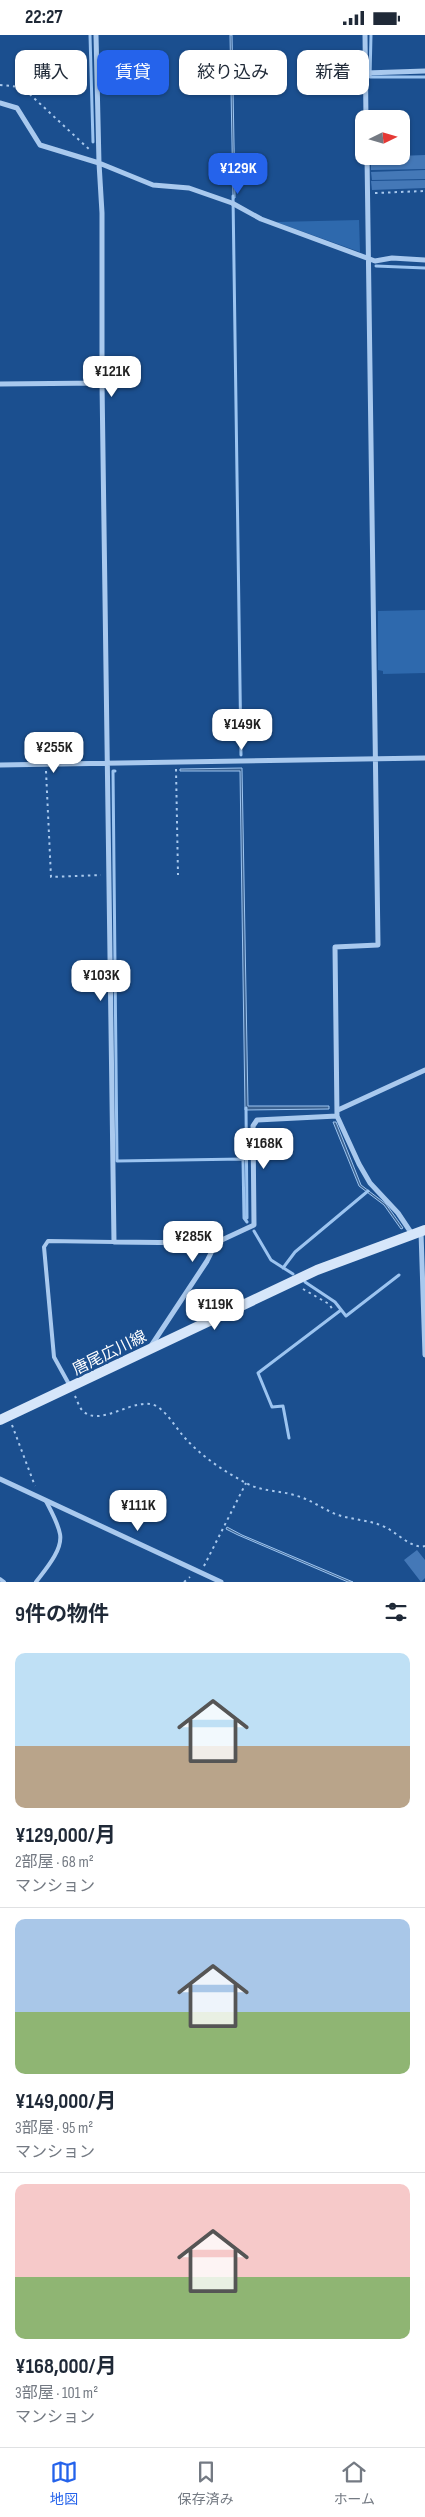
<!DOCTYPE html>
<html lang="ja">
<meta charset="utf-8">
<style>
body{margin:0;font-family:"Sofia Sans Condensed","Noto Sans JP",sans-serif;background:#f6f6f7;color:#1f2937;height:100vh;display:flex;flex-direction:column;font-size:19px;white-space:nowrap}
*{box-sizing:border-box;margin:0}
p{font-size:16px;color:#747a83}
.icon{flex:none;width:28px;height:28px;fill:none;stroke:currentColor;stroke-width:2;stroke-linecap:round;stroke-linejoin:round}
.map{position:relative;height:1547px;overflow:hidden}
.sheet{display:flex;flex-direction:column;background:#fff;flex:1}
.sheet>*{flex:none}
.hud{position:absolute;left:15px;top:15px;width:395px;height:45px;display:flex;gap:10px}
.needle{width:32px;rotate:85deg}
.controls{position:absolute;left:355px;top:75px;display:grid;gap:10px}
.controls a{display:grid;place-items:center;width:55px;height:55px;border-radius:10px;background:#fff;box-shadow:0 1px 4px #0004;font-size:25px}
.price{position:absolute;translate:-50% -42px;padding:0 11px;border-radius:10px;background:#fff;color:#222;font-size:16px;line-height:32px;filter:drop-shadow(0 1px 2px #0008)}
.price::after{content:'';position:absolute;left:50%;top:30px;width:15px;height:11px;margin-left:-8px;background:inherit;clip-path:polygon(0 0,100% 0,50% 100%)}
.price.current{background:#2563eb;color:#fff}
ul{padding:0;list-style:none}
li{display:grid;align-content:center;gap:10px;height:265px;padding:0 15px}
li+li{border-top:1px solid #e0e1e3}
li span{display:grid;place-items:center;height:155px;border-radius:10px;color:#555}
li>.icon{margin-inline-start:auto}
span .icon{width:90px;height:90px;fill:#fffc;stroke-width:1}
li b{font-size:21px}
h2{display:flex;justify-content:space-between;align-items:center;height:60px;padding:0 15px;font-size:21px}
.chip{padding:0 18px;border-radius:10px;background:#fff;box-shadow:0 1px 4px #0004;font-size:18px;line-height:45px}
.chip.current{background:#2563eb;color:#fff}
.status{display:flex;justify-content:space-between;align-items:center;height:35px;padding:0 25px;background:#fff;direction:ltr}
.status svg{height:14px;fill:currentColor}
.tab-bar{display:flex;justify-content:space-around;align-items:center;height:70px;border-top:1px solid #e0e1e3;background:#fff;font-size:14px;color:#747a83}
.tab-bar a{display:grid;justify-items:center;gap:2px}
.tab-bar .current{color:#2563eb}
.map>svg:first-child{display:block}
.green{fill:#2e69ad}
.water{fill:#3c6290;stroke:#9cc4f0}
.lines{fill:none;stroke-linecap:round;stroke-linejoin:round}
.stream{stroke:#9cc4f0;stroke-width:3}
.building{fill:#4478b7}
.path{stroke:#a9c9ee;stroke-width:2;stroke-dasharray:2.5 4;stroke-linecap:butt}
.lane{stroke:#a9c9ee;stroke-width:4}
.street{stroke:#a9c9ee;stroke-width:5}
.secondary{stroke:#d6e6fa;stroke-width:10}
.labels{text-anchor:middle;stroke-width:5;stroke-linejoin:round;paint-order:stroke}
.street-label{font-size:16px;fill:#fff;stroke:#1b4f8f}
</style>
<div class="status"><b>22:27</b><svg viewBox="0 0 49 12"><path d="M0 12V9h3v3zM5 12V6h3v6zM10 12V3h3v9zM15 12V0h3v12zM26 1h20v11H26zM47 4h2v5h-2z"/></svg></div>
<div class="map">
<svg width="425" height="1547" viewBox="0 0 425 1547">
<rect width="100%" height="100%" fill="#1b4f8f"/>
<path class="green" d="M359 185 360 217 276 187Z
M425 575V638L383 639V636L378 635V576Z"/>
<path class="water" d="M230 0H232L235 163H233Z
M242 733 248 1071H329V1074L245 1075 240 736H180V734Z
M333 1087H336L361 1150 386 1169 403 1193 401 1194 384 1170 359 1151Z
M227 1492 242 1500 353 1547H348L238 1500 226 1494Z"/>
<g class="lines">
<path class="stream" d="M90 0 93 107
M371 0 370 42H425
M233 161 241 720
M376 231 425 233
M115 736H113L117 1126 243 1124 244 1183 247 1187
M246 1073 247 1183
M254 1196 271 1225 293 1239
M283 1233 295 1217 368 1156
M305 1247 335 1267 346 1281 399 1240
M289 1403 283 1371 272 1372 258 1338 341 1275"/>
</g>
<path class="building" d="M425 120V134L371 135V122Z
M425 135V144L372 145 371 137Z
M425 145V153L372 155 371 146Z
M417 1515 425 1525V1543L421 1547 404 1525Z"/>
<g class="lines">
<path class="path" d="M0 50 22 52 91 116
M375 158 425 156
M176 734 178 840
M46 736 51 842 101 840
M303 1254 329 1269 333 1275
M75 1361C77 1365 79 1372 82 1375 100 1395 137 1358 158 1372 169 1380 176 1393 185 1403 201 1421 225 1437 246 1448 262 1457 280 1455 297 1461 312 1465 324 1475 338 1480 354 1485 370 1485 385 1492 396 1497 413 1515 425 1511
M12 1390 35 1451
M204 1531 246 1448
M184 1547 190 1542"/>
<path class="lane" d="M70 1351 54 1322 44 1212 48 1206 114 1207
M0 1544 4 1547
M36 1547C45 1535 63 1515 60 1499 58 1488 51 1476 46 1466"/>
<path class="street" d="M96 0 99 128 102 178V348L114 1207 205 1208 211 1210V1218L207 1226 151 1311
M365 0 366 84
M366 38 425 36
M0 68 17 73 40 110 99 128 153 150 189 153 232 168 261 184 375 226 392 223 425 225
M367 121 378 910 335 912 337 1081 359 1129 370 1148 398 1178 412 1199
M0 349 102 348
M0 730 425 723
M338 1075 425 1035
M421 1197 425 1320
M211 1210 254 1190 253 1091 257 1085 337 1081
M0 1444 221 1547"/>
<path class="secondary" d="M0 1385 317 1235 425 1195"/>
</g>
<g class="labels">
<g class="street-label">
<text transform="translate(109 1317) rotate(-26)" y="6">唐尾広川線</text>
</g>
</g>
</svg>
<div class="controls">
<a><svg class="needle" viewBox="-14 -14 28 28"><path d="M0-13l5 13h-10z" fill="#e53935"/><path d="M0 13l5-13h-10z" fill="#747a83"/></svg></a>
</div>
<b class="price current" style="left:238px;top:160px">¥129K</b>
<b class="price" style="left:112px;top:363px">¥121K</b>
<b class="price" style="left:242px;top:716px">¥149K</b>
<b class="price" style="left:54px;top:739px">¥255K</b>
<b class="price" style="left:101px;top:967px">¥103K</b>
<b class="price" style="left:264px;top:1135px">¥168K</b>
<b class="price" style="left:193px;top:1228px">¥285K</b>
<b class="price" style="left:215px;top:1296px">¥119K</b>
<b class="price" style="left:138px;top:1497px">¥111K</b>
<div class="hud">
<a class="chip">購入</a>
<a class="chip current">賃貸</a>
<a class="chip">絞り込み</a>
<a class="chip">新着</a>
</div>
</div>
<section class="sheet">
<h2>9件の物件<svg class="icon" aria-label="filters" viewBox="0 0 24 24"><path d="M4 7h16M4 17h16"/><circle cx="9" cy="7" r="2"/><circle cx="15" cy="17" r="2"/></svg></h2>
<ul>
<li><span style="background:linear-gradient(#bfe0f5 60%,#b9a48a 0)"><svg class="icon" aria-label="home" viewBox="0 0 24 24"><path d="M3 11l9-7 9 7M6 9v11h12V9"/></svg></span><div><b>¥129,000/月</b><p>2部屋 · 68 m²</p><p>マンション</p></div></li>
<li><span style="background:linear-gradient(#a9c7e8 60%,#8fb573 0)"><svg class="icon" aria-label="home" viewBox="0 0 24 24"><path d="M3 11l9-7 9 7M6 9v11h12V9"/></svg></span><div><b>¥149,000/月</b><p>3部屋 · 95 m²</p><p>マンション</p></div></li>
<li><span style="background:linear-gradient(#f6c9c9 60%,#8fb573 0)"><svg class="icon" aria-label="home" viewBox="0 0 24 24"><path d="M3 11l9-7 9 7M6 9v11h12V9"/></svg></span><div><b>¥168,000/月</b><p>3部屋 · 101 m²</p><p>マンション</p></div></li>
</ul>
</section>
<nav class="tab-bar">
<a class="current"><svg class="icon" aria-label="map" viewBox="0 0 24 24"><path d="M3 6l6-2 6 2 6-2v14l-6 2-6-2-6 2zM9 4v14M15 6v14"/></svg>地図</a>
<a><svg class="icon" aria-label="saved" viewBox="0 0 24 24"><path d="M7 4h10v16l-5-4-5 4z"/></svg>保存済み</a>
<a><svg class="icon" aria-label="home" viewBox="0 0 24 24"><path d="M3 11l9-7 9 7M6 9v11h12V9"/></svg>ホーム</a>
</nav>
